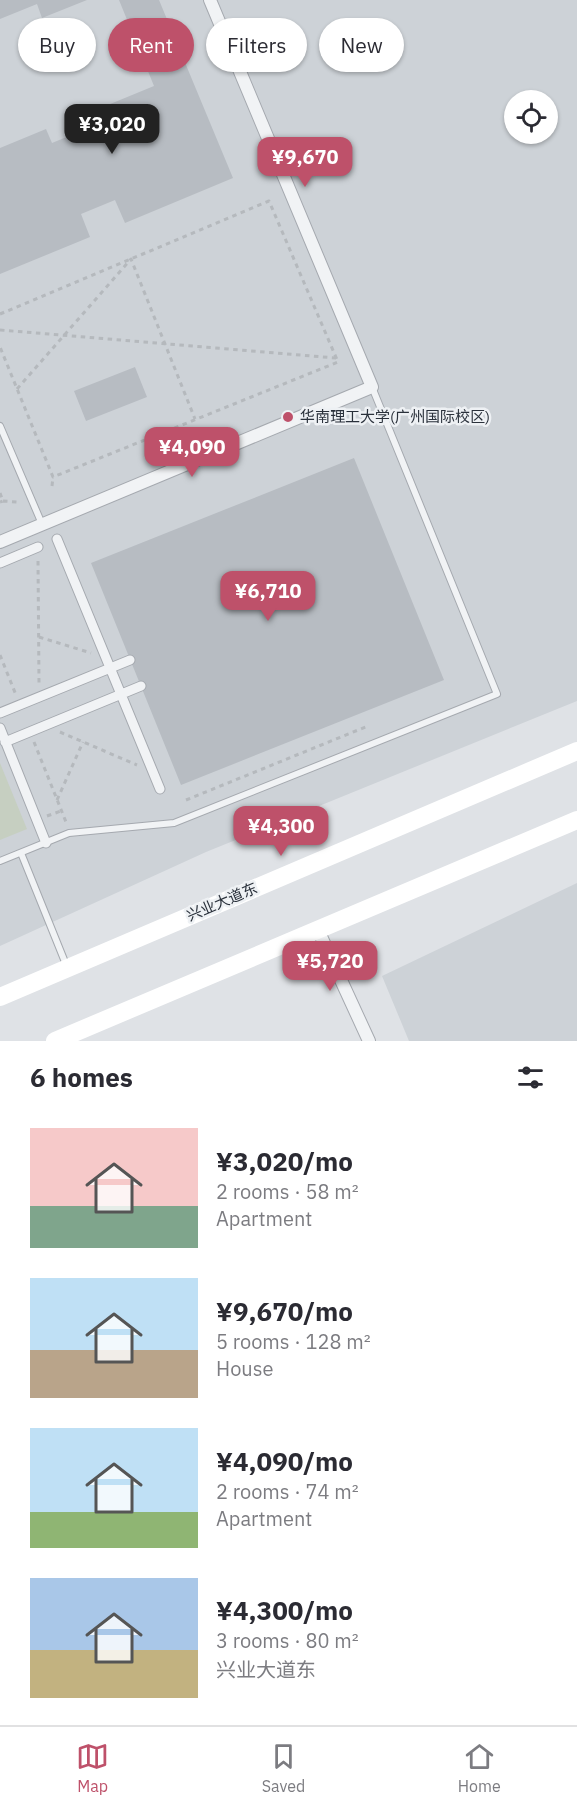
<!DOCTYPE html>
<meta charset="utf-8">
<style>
body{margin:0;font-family:"IBM Plex Sans","Noto Sans SC",sans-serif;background:#f2f2f3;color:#2b2b33;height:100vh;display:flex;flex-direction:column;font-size:22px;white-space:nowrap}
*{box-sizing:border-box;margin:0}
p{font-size:20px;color:#7c7c81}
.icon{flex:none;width:33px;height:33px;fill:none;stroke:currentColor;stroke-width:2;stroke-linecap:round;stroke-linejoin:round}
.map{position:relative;height:1041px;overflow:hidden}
.sheet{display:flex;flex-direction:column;background:#fff;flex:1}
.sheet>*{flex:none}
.guide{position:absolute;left:18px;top:18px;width:542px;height:54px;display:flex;gap:12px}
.fabs{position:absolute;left:504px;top:90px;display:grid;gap:12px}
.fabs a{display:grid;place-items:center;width:54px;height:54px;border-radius:50%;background:#fff;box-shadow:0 2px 4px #0004;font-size:30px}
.price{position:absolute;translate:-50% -51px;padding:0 14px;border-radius:12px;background:#be516a;color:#fff;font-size:20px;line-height:39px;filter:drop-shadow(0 2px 3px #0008)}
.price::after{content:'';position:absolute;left:50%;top:36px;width:18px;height:14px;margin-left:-9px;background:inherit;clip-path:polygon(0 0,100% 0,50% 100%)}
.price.active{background:#222;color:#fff}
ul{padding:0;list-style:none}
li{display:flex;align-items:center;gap:18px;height:150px;padding:0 30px}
li span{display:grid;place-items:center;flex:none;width:168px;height:120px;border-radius:0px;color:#555}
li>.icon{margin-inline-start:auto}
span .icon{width:72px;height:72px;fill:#fffc;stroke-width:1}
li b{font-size:26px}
h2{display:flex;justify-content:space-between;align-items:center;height:72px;padding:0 30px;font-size:26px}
.pill{padding:0 21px;border-radius:27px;background:#fff;box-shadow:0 2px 4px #0004;font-size:21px;line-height:54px}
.pill.active{background:#be516a;color:#fff}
.dock{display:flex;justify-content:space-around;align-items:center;height:84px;border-top:2px solid #e1e1e2;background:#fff;font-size:16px;color:#7c7c81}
.dock a{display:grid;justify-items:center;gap:3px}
.dock .active{color:#be516a}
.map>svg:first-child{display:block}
.built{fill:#cdd2d7;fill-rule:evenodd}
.green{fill:#c6cfc1}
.building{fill:#b7bcc2}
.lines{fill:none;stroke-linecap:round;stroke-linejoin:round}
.service-casing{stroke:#a5a9af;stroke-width:8}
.pedestrian-casing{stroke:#a5a9af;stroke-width:11}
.minor-casing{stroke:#a5a9af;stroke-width:14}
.path{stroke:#b5b9bd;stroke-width:3;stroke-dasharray:4.5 4.5;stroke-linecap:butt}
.service{stroke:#f1f3f5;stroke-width:6}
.pedestrian{stroke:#f1f3f5;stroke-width:9}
.minor{stroke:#f1f3f5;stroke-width:12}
.secondary{stroke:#fff;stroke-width:18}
.poi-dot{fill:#be516a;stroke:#eef1f4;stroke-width:2}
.labels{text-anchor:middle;stroke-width:5;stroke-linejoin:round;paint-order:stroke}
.poi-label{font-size:15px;fill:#2a313b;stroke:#eef1f4;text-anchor:start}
.street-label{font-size:15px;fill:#2a313b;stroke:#eef1f4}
</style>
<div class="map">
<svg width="577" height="1041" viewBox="0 0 577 1041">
<rect width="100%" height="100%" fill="#dfe2e6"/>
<path class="built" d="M0 0H577V701L206 852 0 946ZM514 100H548V134H514Z
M577 883V1041H409L382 976Z"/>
<path class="green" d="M0 763 27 829 0 840Z"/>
<path class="building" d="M0 0H87L42 18 37 4 0 19Z
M119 0H159L233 178 125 223 115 200 81 214 90 237 0 274V148L46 129 52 143 86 129 81 116 154 86Z
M135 367 147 397 86 421 74 391Z
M354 458 444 680 181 785 91 563Z"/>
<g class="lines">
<defs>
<path id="service" d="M0 426 42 524
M21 853 67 967
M0 861 69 833 174 823 497 694 372 387"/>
<path id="pedestrian" d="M57 539 160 789
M0 563 38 547
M0 713 130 660
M0 728 46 843
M5 742 141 686"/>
<path id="minor" d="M0 542 372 387 210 0
M318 930 369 1041"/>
</defs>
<use href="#service" class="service-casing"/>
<use href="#pedestrian" class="pedestrian-casing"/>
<use href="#minor" class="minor-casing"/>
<path class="path" d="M0 314 269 201 338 362 53 477 0 347
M0 330 336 358
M17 389 131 259 195 419
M52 486 53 477
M0 493 3 501 0 502
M3 501 17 502
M38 561 39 683
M39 637 91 653
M0 655 16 695
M60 732 137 765
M34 742 66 822
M57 800 83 742
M186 800 368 726
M47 816 61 811"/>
<use href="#service" class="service"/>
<use href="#pedestrian" class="pedestrian"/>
<use href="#minor" class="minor"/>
<path class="secondary" d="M0 997 577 751
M55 1041 577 820"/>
</g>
<circle class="poi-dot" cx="288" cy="417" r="6"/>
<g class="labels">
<g class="poi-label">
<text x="300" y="422">华南理工大学(广州国际校区)</text>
</g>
<g class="street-label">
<text transform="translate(222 902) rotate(-23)" y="5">兴业大道东</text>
</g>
</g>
</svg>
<div class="fabs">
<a><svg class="icon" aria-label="locate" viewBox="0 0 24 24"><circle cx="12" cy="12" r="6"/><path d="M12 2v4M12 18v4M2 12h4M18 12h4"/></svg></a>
</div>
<b class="price active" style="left:112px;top:155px">¥3,020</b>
<b class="price" style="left:305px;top:188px">¥9,670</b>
<b class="price" style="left:192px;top:478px">¥4,090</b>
<b class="price" style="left:268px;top:622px">¥6,710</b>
<b class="price" style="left:281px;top:857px">¥4,300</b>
<b class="price" style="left:330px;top:992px">¥5,720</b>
<div class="guide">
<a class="pill">Buy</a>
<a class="pill active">Rent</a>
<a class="pill">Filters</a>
<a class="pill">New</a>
</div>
</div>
<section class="sheet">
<h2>6 homes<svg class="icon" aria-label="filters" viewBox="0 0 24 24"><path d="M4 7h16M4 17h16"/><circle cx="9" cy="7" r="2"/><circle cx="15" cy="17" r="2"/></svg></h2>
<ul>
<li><span style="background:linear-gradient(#f6c9c9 65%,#7fa58c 0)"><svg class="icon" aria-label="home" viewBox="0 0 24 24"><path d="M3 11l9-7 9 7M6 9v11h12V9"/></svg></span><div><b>¥3,020/mo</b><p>2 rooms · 58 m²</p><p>Apartment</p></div></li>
<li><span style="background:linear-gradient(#bfe0f5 60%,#b9a48a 0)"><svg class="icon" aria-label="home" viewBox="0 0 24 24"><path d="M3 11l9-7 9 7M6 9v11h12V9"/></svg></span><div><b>¥9,670/mo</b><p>5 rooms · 128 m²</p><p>House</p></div></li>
<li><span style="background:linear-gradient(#bfe0f5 70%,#8fb573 0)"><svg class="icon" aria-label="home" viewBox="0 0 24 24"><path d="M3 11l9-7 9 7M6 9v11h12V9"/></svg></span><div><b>¥4,090/mo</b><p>2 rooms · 74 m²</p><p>Apartment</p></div></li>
<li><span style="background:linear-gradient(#a9c7e8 60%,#c2b280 0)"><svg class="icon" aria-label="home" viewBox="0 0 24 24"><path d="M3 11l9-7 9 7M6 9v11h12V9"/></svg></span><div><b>¥4,300/mo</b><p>3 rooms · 80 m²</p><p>兴业大道东</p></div></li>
</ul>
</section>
<nav class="dock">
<a class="active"><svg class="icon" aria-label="map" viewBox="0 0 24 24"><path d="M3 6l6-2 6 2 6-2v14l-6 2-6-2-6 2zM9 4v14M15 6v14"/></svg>Map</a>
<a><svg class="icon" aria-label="saved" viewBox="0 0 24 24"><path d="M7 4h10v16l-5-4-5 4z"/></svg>Saved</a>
<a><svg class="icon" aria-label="home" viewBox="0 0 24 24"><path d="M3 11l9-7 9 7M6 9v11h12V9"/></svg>Home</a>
</nav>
